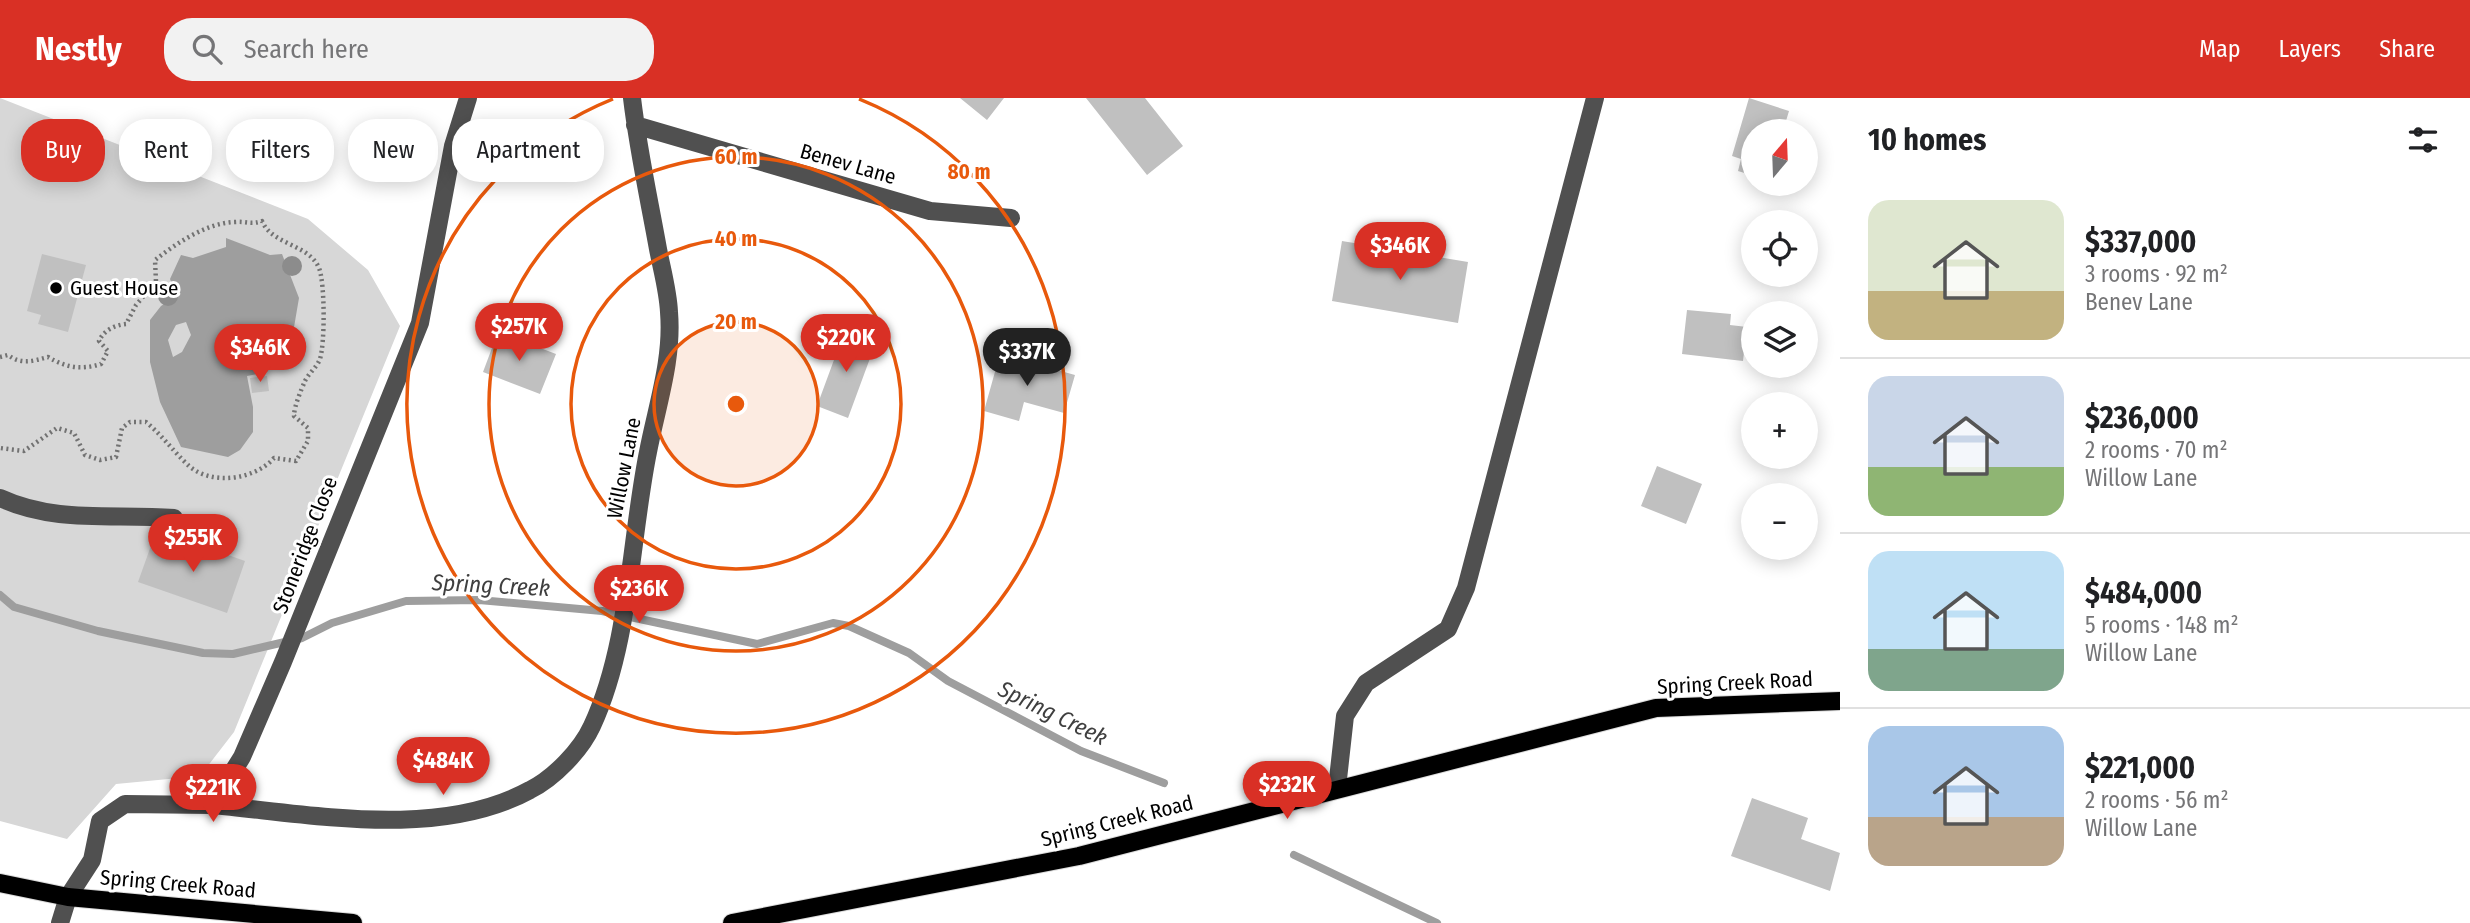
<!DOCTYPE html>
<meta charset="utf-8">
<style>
body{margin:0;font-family:"Fira Sans Condensed",sans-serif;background:#f2f2f2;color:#202124;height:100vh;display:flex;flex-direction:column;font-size:26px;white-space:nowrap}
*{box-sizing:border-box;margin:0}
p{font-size:23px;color:#757577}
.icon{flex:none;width:38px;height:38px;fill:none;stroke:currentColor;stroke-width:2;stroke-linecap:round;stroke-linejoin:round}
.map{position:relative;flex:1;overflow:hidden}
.panel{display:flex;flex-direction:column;background:#fff;width:630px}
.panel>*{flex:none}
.banner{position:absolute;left:21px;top:21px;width:665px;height:63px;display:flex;gap:14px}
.needle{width:46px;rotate:19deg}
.buttons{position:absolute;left:1741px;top:21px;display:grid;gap:14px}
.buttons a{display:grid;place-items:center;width:77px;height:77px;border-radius:50%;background:#fff;box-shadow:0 4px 18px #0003;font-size:35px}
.price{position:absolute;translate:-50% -60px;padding:0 16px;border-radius:24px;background:#d93025;color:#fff;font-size:23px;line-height:46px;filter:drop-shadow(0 2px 4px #0008)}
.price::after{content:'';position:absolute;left:50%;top:42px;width:21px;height:16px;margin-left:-10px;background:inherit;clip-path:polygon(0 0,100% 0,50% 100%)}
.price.active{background:#222;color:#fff}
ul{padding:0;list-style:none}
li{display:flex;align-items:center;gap:21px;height:175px;padding:0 28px}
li+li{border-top:2px solid #e0e0e0}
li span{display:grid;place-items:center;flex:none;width:196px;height:140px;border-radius:21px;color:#555}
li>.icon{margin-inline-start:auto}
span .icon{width:84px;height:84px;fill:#fffc;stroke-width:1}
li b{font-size:30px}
h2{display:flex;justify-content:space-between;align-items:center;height:84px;padding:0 28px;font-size:30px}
.chip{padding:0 24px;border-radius:28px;background:#fff;box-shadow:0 4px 18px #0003;font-size:24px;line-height:63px}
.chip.active{background:#d93025;color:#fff}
header{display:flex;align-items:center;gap:42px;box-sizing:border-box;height:98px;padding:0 35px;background:#d93025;color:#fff}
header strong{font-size:33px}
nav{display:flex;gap:38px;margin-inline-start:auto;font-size:24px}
.search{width:490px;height:63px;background:#f2f2f2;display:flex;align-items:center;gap:18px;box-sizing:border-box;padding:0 24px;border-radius:28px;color:#757577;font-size:26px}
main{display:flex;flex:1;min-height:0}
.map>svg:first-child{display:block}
.green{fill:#d7d7d7}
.water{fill:#9e9e9e;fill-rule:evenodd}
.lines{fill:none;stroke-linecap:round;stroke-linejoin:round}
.stream{stroke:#9e9e9e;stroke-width:8}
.building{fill:#c0c0c0}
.major-casing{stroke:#dbdbdb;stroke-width:20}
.path{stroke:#727272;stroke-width:4.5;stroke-dasharray:2 3.5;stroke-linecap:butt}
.minor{stroke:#505050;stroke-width:18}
.major{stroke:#000;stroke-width:18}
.tree{fill:#8c8c8c}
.ring{fill:none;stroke:#e8590c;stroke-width:3.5}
.poi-dot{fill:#000;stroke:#fff;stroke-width:2.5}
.labels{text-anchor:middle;stroke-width:6;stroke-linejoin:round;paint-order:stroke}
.street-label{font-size:21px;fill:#000;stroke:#fff}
.poi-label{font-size:21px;fill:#000;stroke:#fff;text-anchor:start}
.water-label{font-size:23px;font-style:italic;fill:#3f3f3f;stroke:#fff}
.centre{fill:#e8590c;stroke:#fff;stroke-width:3.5}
.ring-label{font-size:21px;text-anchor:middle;font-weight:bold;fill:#e8590c;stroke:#fff;stroke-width:6;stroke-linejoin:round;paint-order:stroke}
</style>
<header>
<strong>Nestly</strong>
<div class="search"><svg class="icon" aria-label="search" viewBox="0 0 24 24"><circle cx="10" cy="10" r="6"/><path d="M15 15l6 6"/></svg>Search here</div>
<nav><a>Map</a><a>Layers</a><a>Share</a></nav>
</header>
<main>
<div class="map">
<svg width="1840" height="825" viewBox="0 0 1840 825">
<rect width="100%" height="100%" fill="#fff"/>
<path class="green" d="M0 0 308 121 368 172 400 228 234 634 200 678 116 686 67 741 0 723Z"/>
<path class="water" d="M226 140 270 157 282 156 299 200 293 235 267 274 247 278 253 309V334L240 352 228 359 181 349 160 304 150 264V222L161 208 176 198 170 181 181 157 193 160 226 149ZM186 224 191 237 182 254 173 259 168 242 176 227Z"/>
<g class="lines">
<path class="stream" d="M0 497 14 509 98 533 203 555 233 556 302 540 332 525 406 503 479 502 602 513 757 546 833 525 849 528 909 555 948 583 1081 653 1164 685
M1294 757 1437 825"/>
</g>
<path class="building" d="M960 0H1004L987 22Z
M1086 0H1145L1183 48 1147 77Z
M1749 0 1789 13 1783 33H1754V78L1738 73 1741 61 1732 58Z
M1342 143 1468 164 1458 225 1332 203Z
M42 156 86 167 68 234 38 226 41 217 27 213Z
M1687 212 1731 216 1730 227 1747 229 1743 263 1682 256Z
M845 232 876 244 848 320 817 308Z
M498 234 556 256 540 296 483 274Z
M1000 256 1075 277 1064 315 1024 304 1019 323 984 313Z
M267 278 269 293 252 295 250 280Z
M1657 368 1702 386 1686 426 1641 408Z
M153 442 196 456 200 447 245 463 227 515 138 484Z
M1752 700 1808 720 1801 741 1840 755 1830 793 1731 758Z"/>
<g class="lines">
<defs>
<path id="major" d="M0 785 68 799 353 825
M732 825 1079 758 1656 610 1840 603"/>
</defs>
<use href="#major" class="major-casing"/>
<path class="path" d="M0 259 8 257C21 267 33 263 48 259 67 270 81 272 101 266L108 253 99 243C104 232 115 227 126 226L136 207 156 184 155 162C177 145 206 125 235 124 246 123 251 127 262 123 272 147 309 146 319 170 325 185 325 245 320 261 317 269 309 275 305 283 301 292 294 309 294 318L308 330V343L296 363 274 360C255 382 210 388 188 367 173 353 162 337 146 324H130L122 330 116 359 100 362 85 357 74 335 57 330 24 353 0 350"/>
<path class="minor" d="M635 27 930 113 1011 120
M0 400C56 426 115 415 174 420
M1337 690 1345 618 1366 585 1448 531 1466 490 1595 0
M212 707C311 716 439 742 530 692 554 680 581 652 592 628 630 546 630 443 648 354 657 307 673 262 669 214 668 193 662 172 658 151 649 101 638 51 632 0
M60 825 68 799 92 762 100 723 125 706 212 707 242 659 283 564 420 225 453 48 468 0"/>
<use href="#major" class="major"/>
</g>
<g class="tree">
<circle cx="292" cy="168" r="10"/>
<circle cx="168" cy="198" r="10"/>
</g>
<circle cx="736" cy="306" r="82" fill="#e8590c" fill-opacity=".12"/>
<g class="ring">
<circle cx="736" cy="306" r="82"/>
<circle cx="736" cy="306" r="165"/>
<circle cx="736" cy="306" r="247"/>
<path d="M859 1A329 329 0 1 1 613 1"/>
</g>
<circle class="poi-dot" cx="56" cy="190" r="7"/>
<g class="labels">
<g class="street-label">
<text transform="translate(848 66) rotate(16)" y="7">Benev Lane</text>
<text transform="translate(624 370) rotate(-79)" y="7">Willow Lane</text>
<text transform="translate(305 447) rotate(-69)" y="7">Stoneridge Close</text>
<text transform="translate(1735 585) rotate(-3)" y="7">Spring Creek Road</text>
<text transform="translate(1117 723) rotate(-14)" y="7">Spring Creek Road</text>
<text transform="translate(178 786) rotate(5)" y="7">Spring Creek Road</text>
</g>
<g class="poi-label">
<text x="70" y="197">Guest House</text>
</g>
<g class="water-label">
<text transform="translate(491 487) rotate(3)" y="8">Spring Creek</text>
<text transform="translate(1053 615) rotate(26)" y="8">Spring Creek</text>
</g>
</g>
<circle cx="736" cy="306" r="10" class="centre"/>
<g class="ring-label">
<text x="736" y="66">60 m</text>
<text x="969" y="81">80 m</text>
<text x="736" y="148">40 m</text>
<text x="736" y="231">20 m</text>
</g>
</svg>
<div class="buttons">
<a><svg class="needle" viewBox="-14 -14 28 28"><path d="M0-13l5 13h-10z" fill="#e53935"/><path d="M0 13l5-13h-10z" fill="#757577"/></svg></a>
<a><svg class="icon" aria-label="locate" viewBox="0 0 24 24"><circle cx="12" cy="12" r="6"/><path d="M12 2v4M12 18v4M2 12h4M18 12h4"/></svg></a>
<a><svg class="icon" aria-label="layers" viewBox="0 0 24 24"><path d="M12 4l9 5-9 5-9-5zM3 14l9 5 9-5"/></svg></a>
<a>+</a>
<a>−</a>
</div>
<b class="price" style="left:1400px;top:184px">$346K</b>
<b class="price" style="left:519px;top:265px">$257K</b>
<b class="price" style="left:846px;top:276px">$220K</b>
<b class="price" style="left:260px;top:286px">$346K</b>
<b class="price active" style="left:1027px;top:290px">$337K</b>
<b class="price" style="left:193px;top:476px">$255K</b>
<b class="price" style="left:639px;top:527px">$236K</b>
<b class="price" style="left:443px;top:699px">$484K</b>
<b class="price" style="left:1287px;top:723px">$232K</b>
<b class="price" style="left:213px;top:726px">$221K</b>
<div class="banner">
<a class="chip active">Buy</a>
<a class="chip">Rent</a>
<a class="chip">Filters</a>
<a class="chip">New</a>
<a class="chip">Apartment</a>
</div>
</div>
<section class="panel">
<h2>10 homes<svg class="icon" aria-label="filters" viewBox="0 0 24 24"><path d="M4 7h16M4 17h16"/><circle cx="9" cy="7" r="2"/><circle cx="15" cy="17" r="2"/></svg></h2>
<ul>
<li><span style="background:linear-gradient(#dfe7d0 65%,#c2b280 0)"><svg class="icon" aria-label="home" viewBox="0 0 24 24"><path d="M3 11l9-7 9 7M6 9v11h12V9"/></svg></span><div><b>$337,000</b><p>3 rooms · 92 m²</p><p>Benev Lane</p></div></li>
<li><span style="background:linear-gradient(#c9d6e8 65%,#8fb573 0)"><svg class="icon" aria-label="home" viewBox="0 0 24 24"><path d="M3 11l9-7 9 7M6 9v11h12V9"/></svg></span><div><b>$236,000</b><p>2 rooms · 70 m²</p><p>Willow Lane</p></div></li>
<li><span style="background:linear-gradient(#bfe0f5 70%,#7fa58c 0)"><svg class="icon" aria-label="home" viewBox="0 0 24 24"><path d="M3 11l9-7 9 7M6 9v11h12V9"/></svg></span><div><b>$484,000</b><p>5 rooms · 148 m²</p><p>Willow Lane</p></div></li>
<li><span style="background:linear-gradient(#a9c7e8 65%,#b9a48a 0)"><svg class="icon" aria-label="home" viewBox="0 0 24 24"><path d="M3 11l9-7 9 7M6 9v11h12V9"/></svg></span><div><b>$221,000</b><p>2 rooms · 56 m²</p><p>Willow Lane</p></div></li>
</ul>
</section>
</main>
